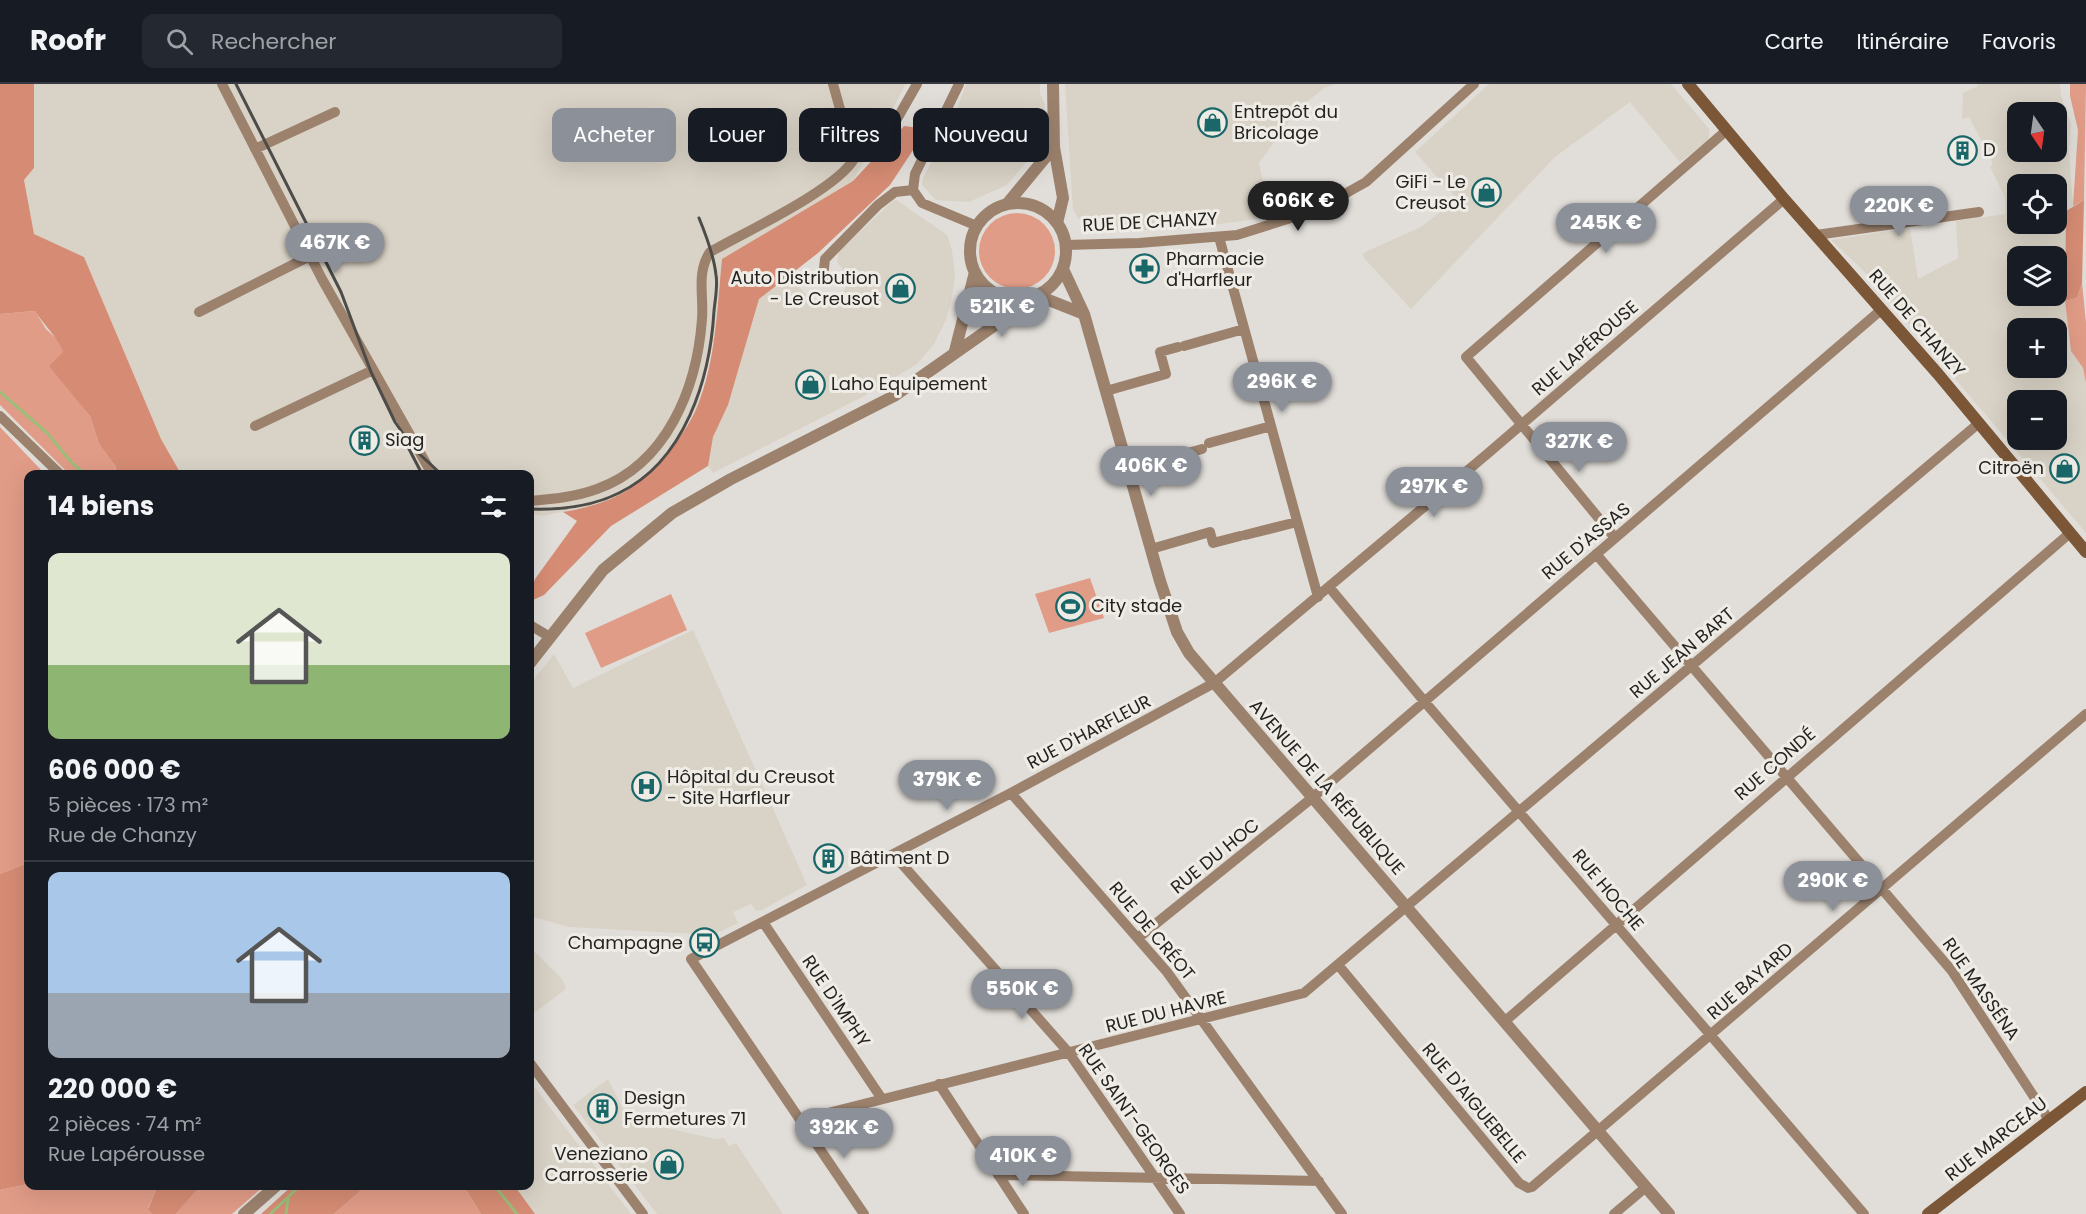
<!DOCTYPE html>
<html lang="fr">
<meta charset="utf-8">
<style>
body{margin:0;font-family:Poppins,sans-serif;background:#242831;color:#f1f3f6;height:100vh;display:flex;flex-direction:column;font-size:22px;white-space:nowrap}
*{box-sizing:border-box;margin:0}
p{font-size:20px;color:#9ea1a6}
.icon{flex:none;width:33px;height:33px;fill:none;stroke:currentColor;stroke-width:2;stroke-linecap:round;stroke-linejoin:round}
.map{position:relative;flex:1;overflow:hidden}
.drawer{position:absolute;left:24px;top:386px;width:510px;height:720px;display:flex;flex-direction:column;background:#171b24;border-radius:12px;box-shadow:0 6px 24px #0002}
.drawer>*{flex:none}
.hud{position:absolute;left:552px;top:24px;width:570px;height:54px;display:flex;gap:12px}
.needle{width:39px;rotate:167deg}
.tools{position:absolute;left:2007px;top:18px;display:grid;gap:12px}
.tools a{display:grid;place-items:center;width:60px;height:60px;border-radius:12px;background:#171b24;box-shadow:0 6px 24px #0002;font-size:30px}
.price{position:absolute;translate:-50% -51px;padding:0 14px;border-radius:21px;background:#8c9099;color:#fff;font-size:20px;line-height:39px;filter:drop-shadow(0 2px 3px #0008)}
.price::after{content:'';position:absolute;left:50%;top:36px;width:18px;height:14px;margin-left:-9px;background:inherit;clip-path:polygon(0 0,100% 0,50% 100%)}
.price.selected{background:#222;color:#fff}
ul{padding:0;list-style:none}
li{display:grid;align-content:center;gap:12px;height:318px;padding:0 24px}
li+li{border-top:2px solid #363941}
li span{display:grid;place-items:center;height:186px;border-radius:12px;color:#555}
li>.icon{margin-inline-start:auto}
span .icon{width:108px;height:108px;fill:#fffc;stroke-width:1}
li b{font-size:26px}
h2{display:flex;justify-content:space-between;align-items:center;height:72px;padding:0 24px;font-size:26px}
.pill{padding:0 21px;border-radius:12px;background:#171b24;box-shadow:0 6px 24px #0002;font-size:21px;line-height:54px}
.pill.selected{background:#8c9099;color:#fff}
header{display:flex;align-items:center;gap:36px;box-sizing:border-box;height:84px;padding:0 30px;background:#171b24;border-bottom:2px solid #363941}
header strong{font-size:28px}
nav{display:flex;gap:33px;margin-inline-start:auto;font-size:21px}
.search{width:420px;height:54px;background:#242831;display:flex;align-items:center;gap:15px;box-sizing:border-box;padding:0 21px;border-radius:12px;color:#9ea1a6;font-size:22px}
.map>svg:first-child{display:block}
.built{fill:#d9d2c6;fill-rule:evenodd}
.green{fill:#e19c87}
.forest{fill:#d68c74}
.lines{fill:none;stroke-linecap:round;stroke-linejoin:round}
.stream{stroke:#9dbd7a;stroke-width:3}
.minor{stroke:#9c826d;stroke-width:10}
.tertiary{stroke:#9c826d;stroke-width:12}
.secondary{stroke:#7b5637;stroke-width:12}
.rail{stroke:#4d4c49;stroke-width:3}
.labels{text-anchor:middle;stroke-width:6;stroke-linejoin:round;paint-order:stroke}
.poi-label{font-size:18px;fill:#242321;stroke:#efece6;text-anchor:start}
.street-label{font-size:18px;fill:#242321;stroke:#efece6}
</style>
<header>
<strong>Roofr</strong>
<div class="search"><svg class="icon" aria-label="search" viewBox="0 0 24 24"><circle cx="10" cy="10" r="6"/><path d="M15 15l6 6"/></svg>Rechercher</div>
<nav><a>Carte</a><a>Itinéraire</a><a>Favoris</a></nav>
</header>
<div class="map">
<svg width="2086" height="1130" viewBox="0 0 2086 1130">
<rect width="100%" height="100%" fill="#e1ded9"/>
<path class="built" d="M34 0H906L853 97 722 175 714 255 697 324 668 370 622 410 585 424 542 432 530 430V390H181L161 355 84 173 34 150 24 96 34 84Z
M966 0H1040V10L1045 21 1042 51 1035 68 1007 101 969 118 936 116 922 101 923 94 937 67 941 68Z
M1065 0H1335L1324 4 1298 25 1259 79 1271 133 1190 144 1100 148 1084 142 1073 126Z
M1489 0H1671L1710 46 1708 57 1680 78 1630 18 1555 73 1411 225 1364 174 1363 169 1421 143 1457 115 1415 68Z
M1977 0H2060L2061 12 2071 40 2069 66 2073 122 2066 127 2065 217 2071 267 2083 284 2086 299V449L1862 185 1831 156 1910 144 1918 195 1958 174 1956 137 2005 130V113L1990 83 1993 79 1969 33 1962 35 1963 9 1978 2ZM2018 28H2056V68H2018ZM2018 100H2056V140H2018ZM2018 172H2056V212H2018ZM2018 244H2056V284H2018ZM2018 316H2056V356H2018Z
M895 115 947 151 952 166 955 191 952 213 946 236 934 260 917 280 864 312 713 389 708 382V372L713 353 728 321 759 215 788 191 815 220 825 222 840 216 847 200 845 189 837 178 839 167Z
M693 546 807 801 762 826 756 827 751 820 733 828 738 839 713 851 569 843 533 833 530 830V605L535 594 554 570 573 604Z
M530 863 562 895 566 905 530 932Z
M608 995 623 1025 635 1032 658 1042 715 1055 724 1054 729 1062 736 1059 783 1130H657L573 1021Z
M530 997 631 1130H535L514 1101H530Z"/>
<path class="green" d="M2070 0H2086L2084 116 2073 122 2078 46 2070 12Z
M979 167a38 38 0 1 1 76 0a38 38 0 1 1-76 0Z
M2082 199 2086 238V299L2083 284 2071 267 2065 217 2077 214Z
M35 227 46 245 61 259 77 315 90 332 99 360 116 383 114 390H69L0 321V230Z
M0 343 45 390H28V779L0 790Z
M1090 494 1104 534 1049 549 1035 510Z
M671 510 687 546 601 584 585 549Z
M28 1100V1101H158L148 1124 152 1130H0V1106Z
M213 1101H265L232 1130H176L196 1107Z
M367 1101H463L481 1130H334Z"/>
<path class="forest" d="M0 0H34V84L24 96 34 150 84 173 161 355 181 390H114L116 383 99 360 90 332 49 282 63 268C60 256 43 240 35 227L0 230Z
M904 42 927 45 890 101 818 169 759 215 728 321 713 353 708 382 611 442 544 511 533 516 530 509 535 495 577 437 563 428C582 425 601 420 619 411 646 398 686 351 697 323 716 277 717 224 722 175L853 97Z
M2084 116 2082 199 2077 214 2065 217 2066 127Z
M28 779V1100L0 1106V790Z
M158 1101H213L196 1107 176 1130H152L148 1125Z
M293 1101H332L341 1105 345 1101H367L334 1130H261Z
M463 1101H514L535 1130H481Z"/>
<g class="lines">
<path class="stream" d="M0 308 47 349 72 379 85 390
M494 1101 517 1130
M270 1130 301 1101
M286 1130 288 1114"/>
<path class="minor" d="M222 0 322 195 432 390
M959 0 915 90 913 106 922 119 977 142
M255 65 335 28
M854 75 885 56 917 0
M1816 151 1979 128
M1219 153 1318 513
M1066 161 1139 159 1237 151 1316 126 1366 98 1474 0
M823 194 825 175 878 121 895 108 913 106
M199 228 310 172
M1184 262 1244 245
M1106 307 1166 290 1160 268 1178 263
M0 332 60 390
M255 342 373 286
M1209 359 1271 342
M1127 386 1202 365
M530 417C553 415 575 413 597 405 667 380 697 304 702 235 704 212 696 189 710 168 745 148 836 106 854 75L833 0
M1245 451 1297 438
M1615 454 1466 273 1727 46
M1151 465 1210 448 1213 459 1240 452
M1596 470 1952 887 2049 1036
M1329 503 1424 617 1864 1130
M530 541 550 553
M1011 709 1167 888 1342 1130
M894 771 1069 969 1180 1130
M763 838 882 1015
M1138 854 1312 714 1881 226
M1339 882 1519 1099 1528 1104 1532 1103 2086 630
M1504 938 2070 449
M530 979 643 1130
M939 1000 1024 1130
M800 1036 1304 909 1979 339
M998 1091 1319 1097
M864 1130 691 875 1011 709 1214 599 1486 371 1784 115
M1614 1130 1646 1103"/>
<path class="tertiary" d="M1053 0 1054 63 1063 114 1057 139
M970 167a48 48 0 1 1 96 0a48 48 0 1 1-96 0Z
M1007 120 1054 63
M1063 185 1084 230 1160 497 1177 548 1189 569 1669 1130
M1036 211 1084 230
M955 267 975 188
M530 579 603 486 672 429 731 395 894 312 1015 227 1022 215
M244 1130 277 1101"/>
<path class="secondary" d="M1688 0 1784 115 1938 290 2086 468
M1928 1130 2086 1008"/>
<path class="rail" d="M236 0 341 208 371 288 395 338 413 364 441 390
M408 363 422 390
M530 425C560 426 591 423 619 409 685 377 710 295 714 227 715 216 718 202 716 191 714 172 706 151 699 134"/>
</g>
<defs>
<symbol id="shop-ring" viewBox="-11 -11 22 22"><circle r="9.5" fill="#efece6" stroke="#196769" stroke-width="1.5"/><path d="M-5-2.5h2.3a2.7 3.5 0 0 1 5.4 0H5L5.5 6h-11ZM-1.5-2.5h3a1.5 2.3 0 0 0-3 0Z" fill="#196769"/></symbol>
<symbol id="building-ring" viewBox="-11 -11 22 22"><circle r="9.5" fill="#efece6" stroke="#196769" stroke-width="1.5"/><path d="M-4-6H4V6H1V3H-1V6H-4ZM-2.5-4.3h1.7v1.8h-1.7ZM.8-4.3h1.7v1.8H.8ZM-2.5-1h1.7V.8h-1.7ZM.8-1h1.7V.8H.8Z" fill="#196769"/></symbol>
<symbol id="pharmacy-ring" viewBox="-11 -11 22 22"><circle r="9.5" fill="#efece6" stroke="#196769" stroke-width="1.5"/><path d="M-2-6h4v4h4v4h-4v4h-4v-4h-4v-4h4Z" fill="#196769"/></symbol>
<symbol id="stadium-ring" viewBox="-11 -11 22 22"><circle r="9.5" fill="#efece6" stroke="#196769" stroke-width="1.5"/><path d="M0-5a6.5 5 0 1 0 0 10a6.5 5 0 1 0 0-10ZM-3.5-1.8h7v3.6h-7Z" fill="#196769"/></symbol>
<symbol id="hospital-ring" viewBox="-11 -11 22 22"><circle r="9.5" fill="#efece6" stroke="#196769" stroke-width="1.5"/><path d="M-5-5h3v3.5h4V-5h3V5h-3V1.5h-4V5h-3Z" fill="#196769"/></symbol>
<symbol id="bus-ring" viewBox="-11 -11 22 22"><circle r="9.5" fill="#efece6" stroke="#196769" stroke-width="1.5"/><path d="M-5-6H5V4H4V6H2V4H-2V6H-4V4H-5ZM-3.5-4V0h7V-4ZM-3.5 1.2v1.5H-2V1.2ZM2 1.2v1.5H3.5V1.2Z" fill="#196769"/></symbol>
</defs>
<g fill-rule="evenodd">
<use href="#shop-ring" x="1196" y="22" width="33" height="33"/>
<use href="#building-ring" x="1946" y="50" width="33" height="33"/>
<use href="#shop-ring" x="1470" y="92" width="33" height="33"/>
<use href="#pharmacy-ring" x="1128" y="168" width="33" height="33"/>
<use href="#shop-ring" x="884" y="188" width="33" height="33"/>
<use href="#shop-ring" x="794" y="284" width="33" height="33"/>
<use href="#building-ring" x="348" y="340" width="33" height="33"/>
<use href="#shop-ring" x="2048" y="368" width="33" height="33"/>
<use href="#stadium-ring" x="1054" y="506" width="33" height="33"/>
<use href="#hospital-ring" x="630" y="686" width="33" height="33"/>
<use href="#building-ring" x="812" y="758" width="33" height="33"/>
<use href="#bus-ring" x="688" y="842" width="33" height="33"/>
<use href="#building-ring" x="586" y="1008" width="33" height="33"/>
<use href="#shop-ring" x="652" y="1064" width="33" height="33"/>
</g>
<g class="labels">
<g class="poi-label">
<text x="1234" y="34">Entrepôt du<tspan x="1234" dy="21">Bricolage</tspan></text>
<text x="1983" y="72">D</text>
<text x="1466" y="104" text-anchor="end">GiFi - Le<tspan x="1466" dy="21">Creusot</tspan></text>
<text x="1166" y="181">Pharmacie<tspan x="1166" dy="21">d'Harfleur</tspan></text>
<text x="879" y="200" text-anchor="end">Auto Distribution<tspan x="879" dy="21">- Le Creusot</tspan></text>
<text x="831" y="306">Laho Equipement</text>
<text x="385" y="362">Siag</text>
<text x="2044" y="390" text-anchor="end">Citroën</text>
<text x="1091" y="528">City stade</text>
<text x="667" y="699">Hôpital du Creusot<tspan x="667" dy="21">- Site Harfleur</tspan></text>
<text x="850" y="780">Bâtiment D</text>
<text x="683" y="865" text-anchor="end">Champagne</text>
<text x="624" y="1020">Design<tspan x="624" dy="21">Fermetures 71</tspan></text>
<text x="648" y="1076" text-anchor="end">Veneziano<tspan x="648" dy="21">Carrosserie</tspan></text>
</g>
<g class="street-label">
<text transform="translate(1150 138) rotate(-3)" y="6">RUE DE CHANZY</text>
<text transform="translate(1917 239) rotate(49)" y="6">RUE DE CHANZY</text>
<text transform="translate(1585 264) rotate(-41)" y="6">RUE LAPÉROUSE</text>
<text transform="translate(1586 457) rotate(-40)" y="6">RUE D'ASSAS</text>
<text transform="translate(1682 569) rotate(-40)" y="6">RUE JEAN BART</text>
<text transform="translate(1089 648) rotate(-28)" y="6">RUE D'HARFLEUR</text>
<text transform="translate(1775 680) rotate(-41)" y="6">RUE CONDÉ</text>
<text transform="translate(1327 703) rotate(49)" y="6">AVENUE DE LA RÉPUBLIQUE</text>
<text transform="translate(1215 772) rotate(-39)" y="6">RUE DU HOC</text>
<text transform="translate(1608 806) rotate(50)" y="6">RUE HOCHE</text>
<text transform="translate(1152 847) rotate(50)" y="6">RUE DE CRÉOT</text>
<text transform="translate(1750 897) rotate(-41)" y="6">RUE BAYARD</text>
<text transform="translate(1981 905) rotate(55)" y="6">RUE MASSÉNA</text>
<text transform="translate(836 917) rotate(56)" y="6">RUE D'IMPHY</text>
<text transform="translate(1166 928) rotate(-14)" y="6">RUE DU HAVRE</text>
<text transform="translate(1474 1019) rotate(50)" y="6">RUE D'AIGUEBELLE</text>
<text transform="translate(1134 1035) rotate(55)" y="6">RUE SAINT-GEORGES</text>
<text transform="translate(1996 1055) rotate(-38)" y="6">RUE MARCEAU</text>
</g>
</g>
</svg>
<div class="tools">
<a><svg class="needle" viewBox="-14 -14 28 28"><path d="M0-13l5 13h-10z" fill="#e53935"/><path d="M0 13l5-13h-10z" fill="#9ea1a6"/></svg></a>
<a><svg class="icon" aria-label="locate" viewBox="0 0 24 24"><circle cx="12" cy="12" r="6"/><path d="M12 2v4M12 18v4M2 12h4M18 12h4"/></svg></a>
<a><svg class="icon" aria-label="layers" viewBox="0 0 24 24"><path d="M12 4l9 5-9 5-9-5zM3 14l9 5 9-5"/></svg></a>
<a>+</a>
<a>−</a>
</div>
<b class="price selected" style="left:1298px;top:148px">606K €</b>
<b class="price" style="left:1899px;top:153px">220K €</b>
<b class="price" style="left:1606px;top:170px">245K €</b>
<b class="price" style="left:335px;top:190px">467K €</b>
<b class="price" style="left:1002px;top:254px">521K €</b>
<b class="price" style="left:1282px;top:329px">296K €</b>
<b class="price" style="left:1579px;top:389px">327K €</b>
<b class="price" style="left:1151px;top:413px">406K €</b>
<b class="price" style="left:1434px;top:434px">297K €</b>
<b class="price" style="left:947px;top:727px">379K €</b>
<b class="price" style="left:1833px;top:828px">290K €</b>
<b class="price" style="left:1022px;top:936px">550K €</b>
<b class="price" style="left:844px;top:1075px">392K €</b>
<b class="price" style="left:1023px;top:1103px">410K €</b>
<div class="hud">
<a class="pill selected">Acheter</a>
<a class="pill">Louer</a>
<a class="pill">Filtres</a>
<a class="pill">Nouveau</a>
</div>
<section class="drawer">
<h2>14 biens<svg class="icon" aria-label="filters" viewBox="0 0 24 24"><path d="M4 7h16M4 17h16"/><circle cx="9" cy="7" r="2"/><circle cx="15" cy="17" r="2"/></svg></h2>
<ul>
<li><span style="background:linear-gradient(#dfe7d0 60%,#8fb573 0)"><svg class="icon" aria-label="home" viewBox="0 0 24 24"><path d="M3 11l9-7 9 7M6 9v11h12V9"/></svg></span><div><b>606 000 €</b><p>5 pièces · 173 m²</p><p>Rue de Chanzy</p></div></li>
<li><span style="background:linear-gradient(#a9c7e8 65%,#9aa5b1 0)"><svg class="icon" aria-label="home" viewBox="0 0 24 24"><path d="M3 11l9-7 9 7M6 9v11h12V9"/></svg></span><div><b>220 000 €</b><p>2 pièces · 74 m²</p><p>Rue Lapérousse</p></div></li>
</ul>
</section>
</div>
